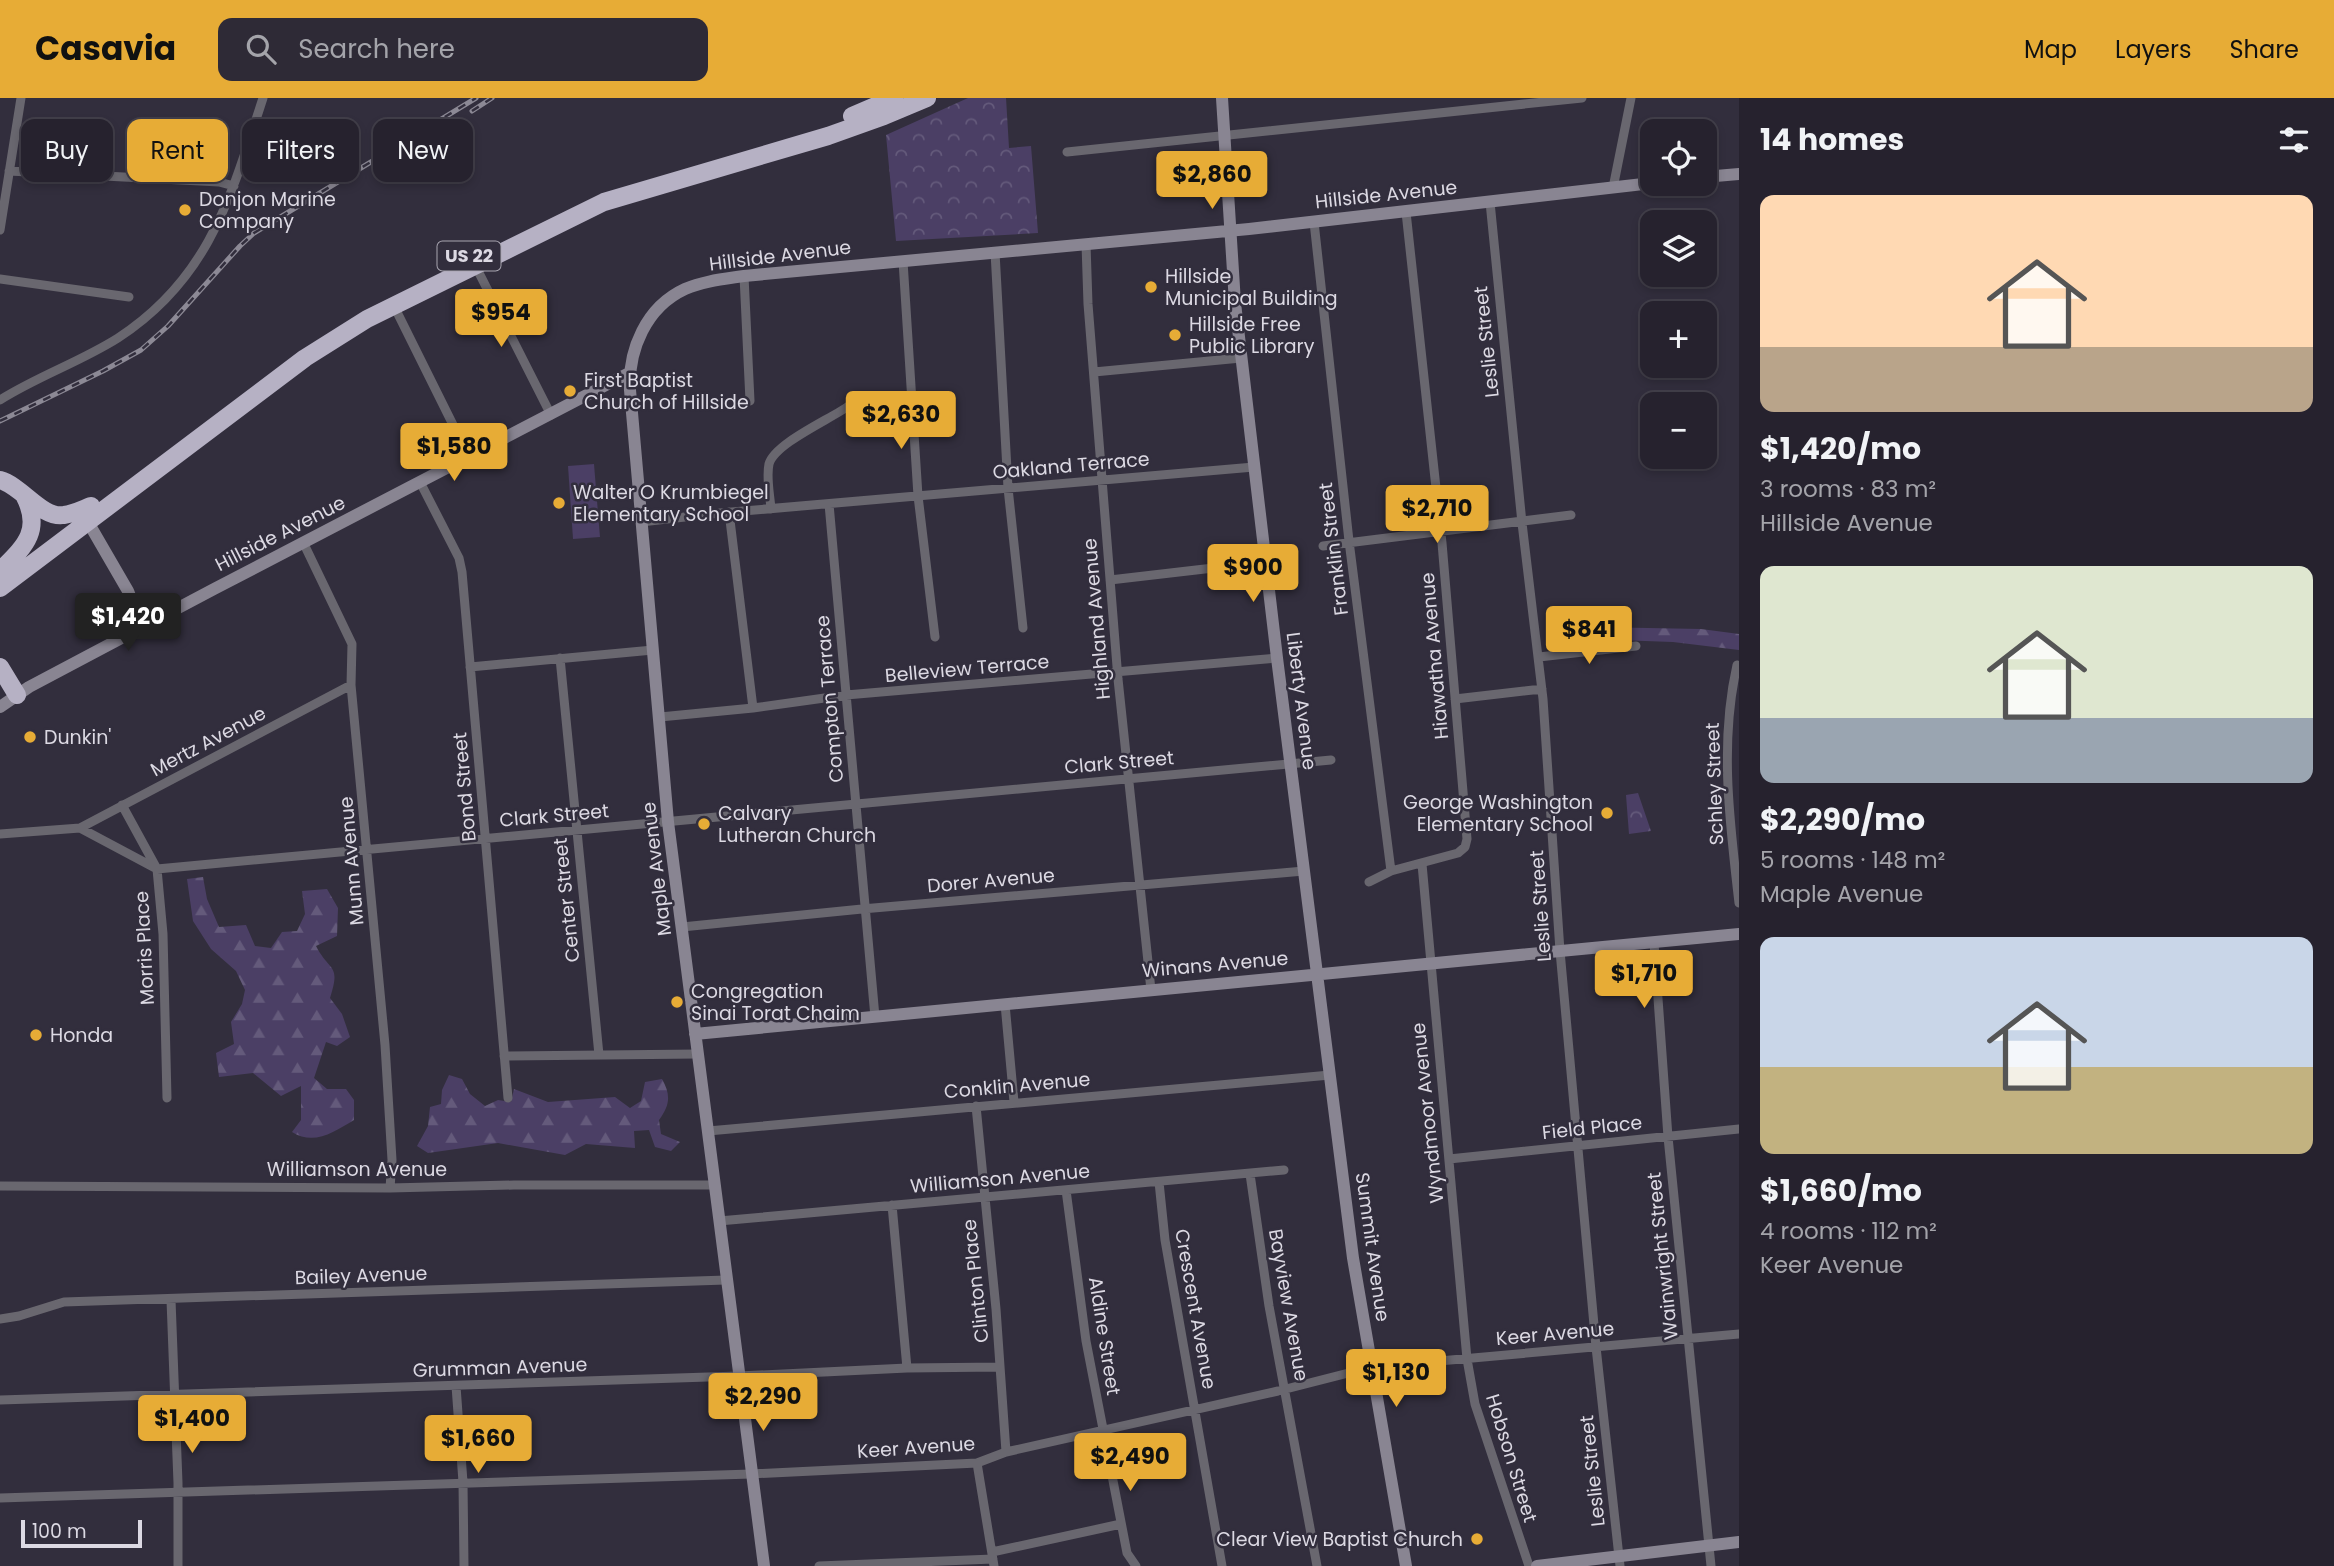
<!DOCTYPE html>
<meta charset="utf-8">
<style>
body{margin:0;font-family:Poppins,sans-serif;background:#2e2a36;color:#f1f3f6;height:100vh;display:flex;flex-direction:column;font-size:26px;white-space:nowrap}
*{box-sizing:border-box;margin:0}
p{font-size:23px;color:#a4a4aa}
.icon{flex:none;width:38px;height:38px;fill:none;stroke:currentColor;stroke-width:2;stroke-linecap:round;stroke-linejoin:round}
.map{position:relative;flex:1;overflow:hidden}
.details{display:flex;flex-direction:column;background:#26222e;width:595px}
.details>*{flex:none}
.top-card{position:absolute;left:21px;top:21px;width:665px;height:63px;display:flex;gap:14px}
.tools{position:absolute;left:1640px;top:21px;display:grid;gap:14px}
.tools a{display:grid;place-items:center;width:77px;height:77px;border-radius:14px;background:#26222e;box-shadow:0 4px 10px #0003,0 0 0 2px #423f4a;font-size:35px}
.scale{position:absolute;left:21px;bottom:18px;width:121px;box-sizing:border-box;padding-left:7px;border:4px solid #dcd9e3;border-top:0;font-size:19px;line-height:24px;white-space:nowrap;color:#dcd9e3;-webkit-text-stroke:5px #322e3d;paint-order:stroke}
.price{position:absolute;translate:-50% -60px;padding:0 16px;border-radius:7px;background:#e7ac36;color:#111;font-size:23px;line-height:46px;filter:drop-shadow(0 2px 4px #0008)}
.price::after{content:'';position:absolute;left:50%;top:42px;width:21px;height:16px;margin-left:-10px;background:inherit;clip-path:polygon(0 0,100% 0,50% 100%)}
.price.current{background:#222;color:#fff}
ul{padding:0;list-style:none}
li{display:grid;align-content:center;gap:14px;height:371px;padding:0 21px}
li span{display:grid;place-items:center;height:217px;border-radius:14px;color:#555}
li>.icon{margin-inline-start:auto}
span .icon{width:126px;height:126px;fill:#fffc;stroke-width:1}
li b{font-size:30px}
h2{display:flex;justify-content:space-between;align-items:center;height:84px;padding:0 21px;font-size:30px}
.chip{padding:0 24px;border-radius:14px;background:#26222e;box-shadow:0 4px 10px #0003,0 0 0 2px #423f4a;font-size:24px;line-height:63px}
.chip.current{background:#e7ac36;color:#111}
header{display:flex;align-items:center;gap:42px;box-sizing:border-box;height:98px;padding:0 35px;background:#e7ac36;color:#111}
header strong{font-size:33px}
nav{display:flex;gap:38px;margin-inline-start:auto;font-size:24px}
.search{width:490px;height:63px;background:#2e2a36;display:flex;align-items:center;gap:18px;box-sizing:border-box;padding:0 24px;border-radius:14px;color:#a4a4aa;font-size:26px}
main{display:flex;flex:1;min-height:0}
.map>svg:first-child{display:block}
.forest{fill:url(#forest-firs)}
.park{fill:url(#park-crowns)}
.pitch{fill:#4b3f65}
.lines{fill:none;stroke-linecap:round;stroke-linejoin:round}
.street{stroke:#69676f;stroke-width:9}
.secondary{stroke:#898592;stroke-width:12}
.highway{stroke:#b6b1c4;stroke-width:18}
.rail-casing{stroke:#8c8995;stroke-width:5}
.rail{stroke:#322e3d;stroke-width:2.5;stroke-dasharray:8;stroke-linecap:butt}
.poi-dot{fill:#e7ac36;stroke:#322e3d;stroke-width:2.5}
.labels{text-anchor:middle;stroke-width:5;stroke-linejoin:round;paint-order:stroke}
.shield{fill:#322e3d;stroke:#a9a6b1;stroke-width:2}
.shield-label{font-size:18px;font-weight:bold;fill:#dcd9e3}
.street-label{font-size:19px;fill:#dcd9e3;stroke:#322e3d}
.poi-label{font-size:19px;fill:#dcd9e3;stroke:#322e3d;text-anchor:start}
</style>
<header>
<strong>Casavia</strong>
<div class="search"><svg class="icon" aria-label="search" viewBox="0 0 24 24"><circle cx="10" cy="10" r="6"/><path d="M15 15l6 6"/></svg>Search here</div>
<nav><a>Map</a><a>Layers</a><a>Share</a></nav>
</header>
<main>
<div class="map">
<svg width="1739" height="1468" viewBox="0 0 1739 1468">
<defs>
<pattern id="forest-firs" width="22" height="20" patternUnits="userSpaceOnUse" patternTransform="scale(1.75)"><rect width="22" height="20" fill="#4b3f65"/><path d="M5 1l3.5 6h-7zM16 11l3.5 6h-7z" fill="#645a7b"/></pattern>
<pattern id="park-crowns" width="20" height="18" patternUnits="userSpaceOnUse" patternTransform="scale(1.75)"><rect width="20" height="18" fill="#4b3f65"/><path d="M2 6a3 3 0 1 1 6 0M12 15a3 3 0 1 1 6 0" fill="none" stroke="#645a7b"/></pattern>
</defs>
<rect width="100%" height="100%" fill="#322e3d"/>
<path class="forest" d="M1594 529 1701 531 1739 536V552L1673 544 1590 541Z
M203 779 207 801 219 829 246 827 255 848 271 850 282 834 297 833 305 816 302 793 327 791 338 810 337 838 316 848C330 875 341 865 330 900L342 916 350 939 337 948 326 944 314 980 327 991H346L354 1002V1022C334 1034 314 1048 292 1034L301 1022V988L281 998 253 975 219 979 216 955 234 946 231 924 242 906 245 892 236 873 211 851 193 823 187 781Z
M449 977 462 981 470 996 485 1008 498 1002 511 1004 514 991 548 1004 615 999 630 1010 641 1003 645 984 662 981C671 997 670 1007 659 1022L661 1036 680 1044 671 1053 655 1049 649 1032 634 1033 635 1050 586 1046 565 1057 498 1045 428 1055 417 1048 428 1028 430 1009 441 1006 442 992Z"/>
<path class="park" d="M968 0H1006L1009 50 1031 48 1038 135 896 143 886 37Z
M1638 695 1651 733 1629 736 1626 697Z"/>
<path class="pitch" d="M594 366 600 439 573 441 568 368Z"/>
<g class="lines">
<path class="street" d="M1067 54 1582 0
M9 73 219 84 234 88
M1613 90 1631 0
M1490 104 1522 425 1543 601 1560 853 1596 1249 1620 1468
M1314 124 1349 443 1391 773
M0 132 21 0
M1086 146 1088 206 1118 581 1151 892
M995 154 1008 390 1023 530
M903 163 918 398 935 539
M475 167 551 317
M744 178 750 303
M0 181 129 199
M394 208 469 359
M1094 274 1241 260
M0 302C38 278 80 264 118 240 210 180 231 98 263 0
M420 384 459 460 462 474 508 1000
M829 406 875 919
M771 411C770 397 766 380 769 366 775 345 831 321 850 307
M729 414 753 610
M641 424 720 415 1254 369
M303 444 352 546 351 587 385 947 392 1062 390 1090
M1323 448 1571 417
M1110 482 1265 464
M1539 559 1636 548
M560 560 599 957
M1737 567C1719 646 1730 726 1739 805
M470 569 653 552
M1455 601 1542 591
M660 619 753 610 846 597 1277 560
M122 707 157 771 163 836 167 1000
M80 730 351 587
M0 736 80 730 157 771 1331 662
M1422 766 1467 1261 1475 1306 1529 1468
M1369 784 1391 773 1458 755 1465 749 1467 741 1442 445 1406 114
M682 829 862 811 1304 773
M1654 845 1668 1039 1711 1468
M1005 906 1014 1004
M504 958 698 956
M976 1008 996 1211 1006 1354
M708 1033 1330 977
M1449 1061 1739 1031
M1250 1076 1269 1208 1317 1468
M1159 1084 1165 1142 1222 1468
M0 1088 390 1090 514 1087H715
M1066 1092 1086 1243 1127 1455 1136 1468
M892 1107 907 1270
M719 1123 1284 1072
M171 1202 178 1385V1468
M0 1221 19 1218 64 1204 726 1182
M456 1288 463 1384 464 1468
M0 1302 739 1278 907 1270 1000 1269
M977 1365 994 1468
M0 1400 751 1376 977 1365 1006 1354 1278 1293 1372 1269 1739 1236
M992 1454 1121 1426
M819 1468 993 1461"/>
<path class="secondary" d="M1222 0 1235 205 1277 560 1353 1160 1406 1468
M1704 79 1739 76
M88 424 128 493 142 529
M0 609 29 589 214 491 629 275
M695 936 1739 836
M764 1468 668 724 630 292C628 252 646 209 685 191 703 183 724 181 744 178L1249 131 1652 85
M1537 1468 1739 1444"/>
<path class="highway" d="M852 18 894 0
M0 382C22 388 42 421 64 417 73 416 83 411 91 408
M0 473C24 449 43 433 24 397
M0 490 305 260 367 221 604 104 828 38 884 18 927 0
M0 569 17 597"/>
<defs>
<path id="rail" d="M472 13 492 0
M0 323 103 273 141 252 168 228 240 148 254 135 476 0"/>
</defs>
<use href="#rail" class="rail-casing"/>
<use href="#rail" class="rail"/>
</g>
<g class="poi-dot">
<circle cx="185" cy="112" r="7"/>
<circle cx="1151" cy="189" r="7"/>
<circle cx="1175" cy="237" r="7"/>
<circle cx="570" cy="293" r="7"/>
<circle cx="559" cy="405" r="7"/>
<circle cx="30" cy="639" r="7"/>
<circle cx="1607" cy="715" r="7"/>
<circle cx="704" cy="726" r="7"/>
<circle cx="677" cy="904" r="7"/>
<circle cx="36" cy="937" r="7"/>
<circle cx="1477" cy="1441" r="7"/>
</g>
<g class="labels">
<rect class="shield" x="437.5" y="143.5" width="63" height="29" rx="5"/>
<g class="shield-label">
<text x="469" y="164">US 22</text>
</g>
<g class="street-label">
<text transform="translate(1386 96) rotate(-6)" y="7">Hillside Avenue</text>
<text transform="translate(780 157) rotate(-7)" y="7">Hillside Avenue</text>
<text transform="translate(1486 244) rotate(-96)" y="7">Leslie Street</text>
<text transform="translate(1071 367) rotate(-5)" y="7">Oakland Terrace</text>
<text transform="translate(280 435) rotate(-27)" y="7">Hillside Avenue</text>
<text transform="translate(1333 451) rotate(-97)" y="7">Franklin Street</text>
<text transform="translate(1096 521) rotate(-95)" y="7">Highland Avenue</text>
<text transform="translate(1434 558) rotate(-95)" y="7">Hiawatha Avenue</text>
<text transform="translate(967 570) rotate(-5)" y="7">Belleview Terrace</text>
<text transform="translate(829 601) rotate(-95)" y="7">Compton Terrace</text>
<text transform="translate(1302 603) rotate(83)" y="7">Liberty Avenue</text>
<text transform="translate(208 643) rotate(-28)" y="7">Mertz Avenue</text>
<text transform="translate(1119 664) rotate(-5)" y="7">Clark Street</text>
<text transform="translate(1714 686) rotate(-92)" y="7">Schley Street</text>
<text transform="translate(464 689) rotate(-95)" y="7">Bond Street</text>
<text transform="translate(554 717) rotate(-5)" y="7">Clark Street</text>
<text transform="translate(351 763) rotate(-95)" y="7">Munn Avenue</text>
<text transform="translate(656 771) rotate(-97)" y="7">Maple Avenue</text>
<text transform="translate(991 782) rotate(-5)" y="7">Dorer Avenue</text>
<text transform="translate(566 802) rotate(-96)" y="7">Center Street</text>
<text transform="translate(1540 808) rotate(-94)" y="7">Leslie Street</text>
<text transform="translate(144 850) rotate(-93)" y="7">Morris Place</text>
<text transform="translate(1215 866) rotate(-5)" y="7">Winans Avenue</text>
<text transform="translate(1017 987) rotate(-5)" y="7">Conklin Avenue</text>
<text transform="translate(1427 1015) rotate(-96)" y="7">Wyndmoor Avenue</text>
<text transform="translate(1592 1029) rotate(-6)" y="7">Field Place</text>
<text x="357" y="1078">Williamson Avenue</text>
<text transform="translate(1000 1080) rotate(-5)" y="7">Williamson Avenue</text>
<text transform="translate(1373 1149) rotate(82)" y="7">Summit Avenue</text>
<text transform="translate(1662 1158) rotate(-96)" y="7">Wainwright Street</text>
<text transform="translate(361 1177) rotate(-2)" y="7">Bailey Avenue</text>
<text transform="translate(975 1183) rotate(-96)" y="7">Clinton Place</text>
<text transform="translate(1289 1207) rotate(80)" y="7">Bayview Avenue</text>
<text transform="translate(1196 1211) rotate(80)" y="7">Crescent Avenue</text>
<text transform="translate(1555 1235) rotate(-5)" y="7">Keer Avenue</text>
<text transform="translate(1105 1238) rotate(81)" y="7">Aldine Street</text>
<text transform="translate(500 1269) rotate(-2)" y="7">Grumman Avenue</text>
<text transform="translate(916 1349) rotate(-4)" y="7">Keer Avenue</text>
<text transform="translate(1512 1360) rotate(73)" y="7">Hobson Street</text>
<text transform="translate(1592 1373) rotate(-96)" y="7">Leslie Street</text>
</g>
<g class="poi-label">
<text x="199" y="108">Donjon Marine<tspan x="199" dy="22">Company</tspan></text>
<text x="1165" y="185">Hillside<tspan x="1165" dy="22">Municipal Building</tspan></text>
<text x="1189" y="233">Hillside Free<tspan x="1189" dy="22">Public Library</tspan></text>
<text x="584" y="289">First Baptist<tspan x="584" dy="22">Church of Hillside</tspan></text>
<text x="573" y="401">Walter O Krumbiegel<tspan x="573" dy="22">Elementary School</tspan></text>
<text x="44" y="646">Dunkin'</text>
<text x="1593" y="711" text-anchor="end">George Washington<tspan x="1593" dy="22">Elementary School</tspan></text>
<text x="718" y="722">Calvary<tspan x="718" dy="22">Lutheran Church</tspan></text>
<text x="691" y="900">Congregation<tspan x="691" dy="22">Sinai Torat Chaim</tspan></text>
<text x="50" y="944">Honda</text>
<text x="1463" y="1448" text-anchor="end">Clear View Baptist Church</text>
</g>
</g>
</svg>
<div class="tools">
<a><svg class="icon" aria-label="locate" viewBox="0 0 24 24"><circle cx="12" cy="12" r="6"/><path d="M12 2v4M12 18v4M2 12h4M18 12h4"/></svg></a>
<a><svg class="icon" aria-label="layers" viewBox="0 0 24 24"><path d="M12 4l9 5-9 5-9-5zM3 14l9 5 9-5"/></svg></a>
<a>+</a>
<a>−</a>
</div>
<div class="scale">100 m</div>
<b class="price" style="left:1212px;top:113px">$2,860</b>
<b class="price" style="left:501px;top:251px">$954</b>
<b class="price" style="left:901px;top:353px">$2,630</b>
<b class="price" style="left:454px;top:385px">$1,580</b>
<b class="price" style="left:1437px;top:447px">$2,710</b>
<b class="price" style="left:1253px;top:506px">$900</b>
<b class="price current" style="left:128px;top:555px">$1,420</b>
<b class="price" style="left:1589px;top:568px">$841</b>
<b class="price" style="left:1644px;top:912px">$1,710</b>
<b class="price" style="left:1396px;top:1311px">$1,130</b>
<b class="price" style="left:763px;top:1335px">$2,290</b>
<b class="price" style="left:192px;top:1357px">$1,400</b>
<b class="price" style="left:478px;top:1377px">$1,660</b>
<b class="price" style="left:1130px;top:1395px">$2,490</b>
<div class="top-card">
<a class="chip">Buy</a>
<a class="chip current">Rent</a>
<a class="chip">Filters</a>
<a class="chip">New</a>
</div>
</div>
<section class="details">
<h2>14 homes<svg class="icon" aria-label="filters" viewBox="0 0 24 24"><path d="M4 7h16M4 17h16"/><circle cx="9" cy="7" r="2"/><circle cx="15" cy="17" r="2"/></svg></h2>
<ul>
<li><span style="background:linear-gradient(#ffd9b3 70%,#b9a48a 0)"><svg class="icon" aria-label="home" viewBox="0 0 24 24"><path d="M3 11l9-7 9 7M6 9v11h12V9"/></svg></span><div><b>$1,420/mo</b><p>3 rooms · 83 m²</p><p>Hillside Avenue</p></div></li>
<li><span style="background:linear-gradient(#dfe7d0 70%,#9aa5b1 0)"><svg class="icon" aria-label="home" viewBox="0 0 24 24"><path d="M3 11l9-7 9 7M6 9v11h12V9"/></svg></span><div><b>$2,290/mo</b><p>5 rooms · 148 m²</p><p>Maple Avenue</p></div></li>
<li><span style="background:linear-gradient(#c9d6e8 60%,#c2b280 0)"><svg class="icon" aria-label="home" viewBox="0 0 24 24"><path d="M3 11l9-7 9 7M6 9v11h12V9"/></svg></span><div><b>$1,660/mo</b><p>4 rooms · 112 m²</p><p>Keer Avenue</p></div></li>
</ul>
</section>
</main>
